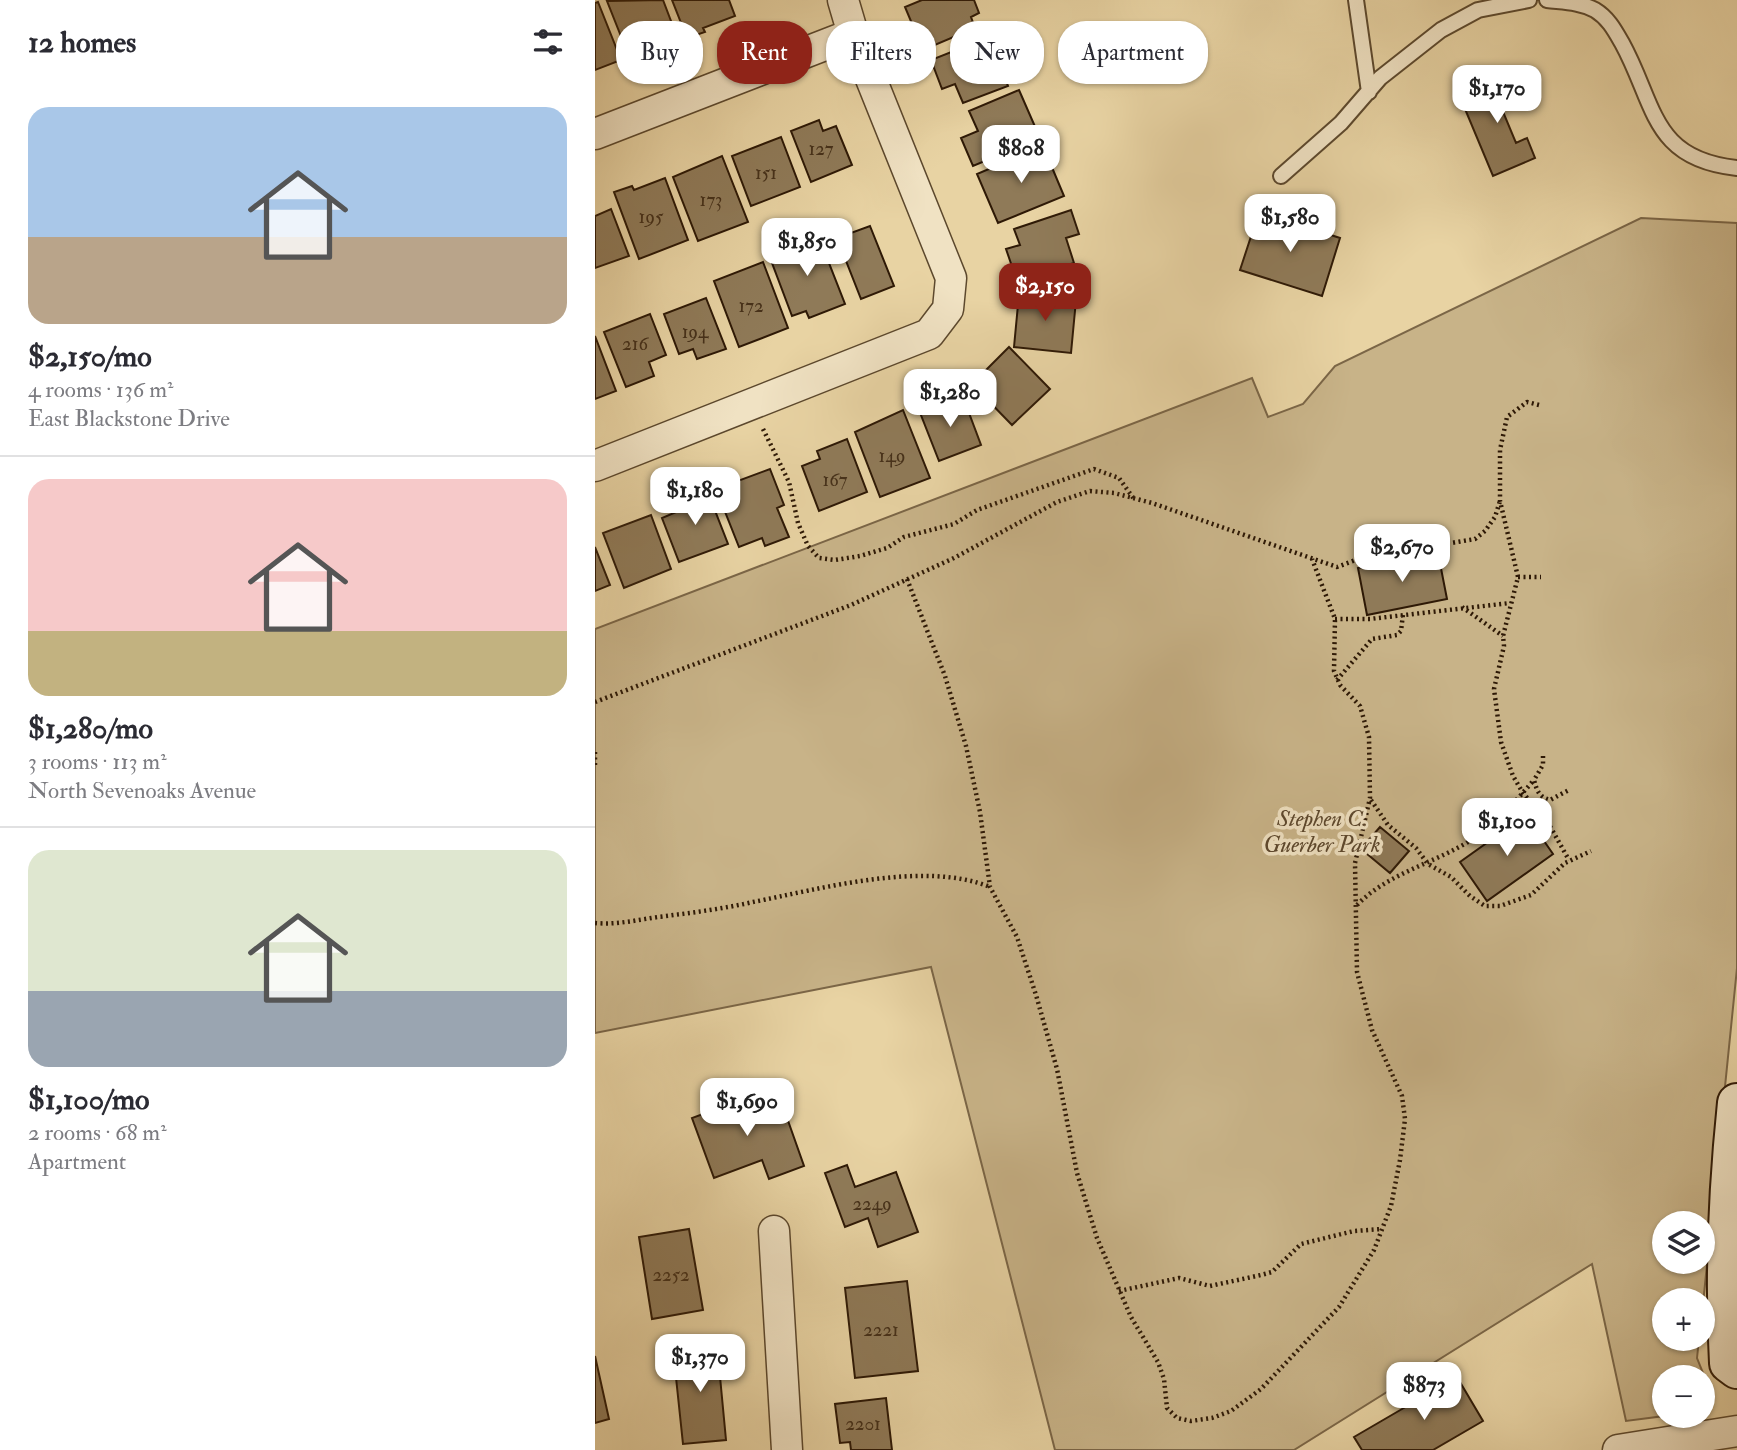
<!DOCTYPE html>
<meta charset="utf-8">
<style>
body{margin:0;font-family:"IM FELL Double Pica",serif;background:#f7f7f7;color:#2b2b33;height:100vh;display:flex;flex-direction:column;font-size:26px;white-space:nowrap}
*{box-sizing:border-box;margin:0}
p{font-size:23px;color:#7c7c81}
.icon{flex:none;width:38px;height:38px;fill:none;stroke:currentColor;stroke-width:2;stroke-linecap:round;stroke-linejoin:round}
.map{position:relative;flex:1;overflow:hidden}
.details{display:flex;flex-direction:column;background:#fff;width:595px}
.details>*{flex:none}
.banner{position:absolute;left:21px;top:21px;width:665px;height:63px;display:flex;gap:14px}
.tools{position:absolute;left:1057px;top:1211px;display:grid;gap:14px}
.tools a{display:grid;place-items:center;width:63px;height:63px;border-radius:50%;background:#fff;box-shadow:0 2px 5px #0004;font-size:35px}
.price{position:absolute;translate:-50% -60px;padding:0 16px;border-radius:14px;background:#fff;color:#222;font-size:23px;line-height:46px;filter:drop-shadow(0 2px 4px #0008)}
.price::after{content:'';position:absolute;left:50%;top:42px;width:21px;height:16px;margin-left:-10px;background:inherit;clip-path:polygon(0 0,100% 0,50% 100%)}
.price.current{background:#8f2418;color:#fff}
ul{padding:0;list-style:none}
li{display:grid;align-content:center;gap:14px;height:371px;padding:0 28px}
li+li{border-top:2px solid #e1e1e2}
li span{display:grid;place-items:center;height:217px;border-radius:21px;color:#555}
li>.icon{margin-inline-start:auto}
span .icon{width:126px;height:126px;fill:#fffc;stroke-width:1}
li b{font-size:30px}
h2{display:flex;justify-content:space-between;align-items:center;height:84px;padding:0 28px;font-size:30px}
.pill{padding:0 24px;border-radius:28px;background:#fff;box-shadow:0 2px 5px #0004;font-size:24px;line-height:63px}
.pill.current{background:#8f2418;color:#fff}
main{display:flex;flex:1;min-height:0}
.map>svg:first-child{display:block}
.green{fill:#c8b388;stroke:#7b6647;stroke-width:2;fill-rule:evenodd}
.building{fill:#8f7a58;stroke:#2e1906;stroke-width:2}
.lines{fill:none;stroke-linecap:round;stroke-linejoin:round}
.lane-casing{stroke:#5c482d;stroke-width:18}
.street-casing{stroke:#5c482d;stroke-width:33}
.secondary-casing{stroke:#2e1906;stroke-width:42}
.path{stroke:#2e1906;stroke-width:4.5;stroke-dasharray:2 3.5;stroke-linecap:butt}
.lane{stroke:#f0e2c3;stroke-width:14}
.street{stroke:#f0e2c3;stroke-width:30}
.secondary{stroke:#f0e2c3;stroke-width:38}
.labels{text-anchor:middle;stroke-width:7;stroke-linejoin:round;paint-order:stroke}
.number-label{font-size:19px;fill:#46311a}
.park-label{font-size:23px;font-style:italic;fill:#5c472d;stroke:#f0e2c3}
</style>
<main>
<section class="details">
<h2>12 homes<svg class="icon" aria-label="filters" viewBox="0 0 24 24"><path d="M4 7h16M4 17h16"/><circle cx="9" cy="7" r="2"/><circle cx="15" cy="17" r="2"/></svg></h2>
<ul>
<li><span style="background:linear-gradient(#a9c7e8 60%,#b9a48a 0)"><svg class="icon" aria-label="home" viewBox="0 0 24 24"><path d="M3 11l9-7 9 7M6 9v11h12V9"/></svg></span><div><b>$2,150/mo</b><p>4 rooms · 136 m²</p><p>East Blackstone Drive</p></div></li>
<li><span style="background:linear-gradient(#f6c9c9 70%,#c2b280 0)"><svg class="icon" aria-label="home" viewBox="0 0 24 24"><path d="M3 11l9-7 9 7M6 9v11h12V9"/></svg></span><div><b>$1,280/mo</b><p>3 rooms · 113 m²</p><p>North Sevenoaks Avenue</p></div></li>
<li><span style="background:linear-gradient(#dfe7d0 65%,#9aa5b1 0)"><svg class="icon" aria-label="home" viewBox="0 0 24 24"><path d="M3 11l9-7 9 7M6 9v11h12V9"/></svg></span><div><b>$1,100/mo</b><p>2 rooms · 68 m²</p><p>Apartment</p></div></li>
</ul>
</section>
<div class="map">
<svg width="1142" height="1450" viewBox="0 0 1142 1450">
<rect width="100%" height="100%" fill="#e8d3a3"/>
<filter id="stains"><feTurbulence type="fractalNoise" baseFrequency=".00286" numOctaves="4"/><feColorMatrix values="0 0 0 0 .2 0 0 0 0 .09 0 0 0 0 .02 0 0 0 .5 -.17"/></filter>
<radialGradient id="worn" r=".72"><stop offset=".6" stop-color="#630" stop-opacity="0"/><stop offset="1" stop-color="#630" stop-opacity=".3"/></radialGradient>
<path class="green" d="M1046 218 1142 223V968L1108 1304V1300H1069V1339H1104L1102 1358 1112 1383 1108 1391V1377H1069V1416L1031 1421 997 1264 699 1450H460L336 967 0 1033V629L657 378 673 417 708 404 740 366ZM1069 1223H1108V1262H1069Z"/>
<path class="building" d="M68 0 79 29 59 37 63 48 35 59 12 1Z
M77 0H134L140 16 108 28 110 32 92 38Z
M327 0H379L384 13 376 17 380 28 328 50 310 7Z
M3 2 26 60 0 70V3Z
M394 37 413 86 368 103 360 84 347 89 336 60Z
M919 74 929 97 906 107 921 143 932 138 940 158 898 176 865 97Z
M424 90 445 138 378 166 366 138 383 131 374 111Z
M224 120 228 131 241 126 257 165 216 182 196 131Z
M186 137 205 187 156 206 137 156Z
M448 146 469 196 403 223 382 174Z
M127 156 153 222 103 241 78 177Z
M70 178 93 240 44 259 19 192 37 186 39 190Z
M16 209 34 256 0 268V216Z
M476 210 484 234 471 238 479 263 422 281 411 249 425 245 419 229Z
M664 212 745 238 727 296 645 270Z
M275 226 299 286 266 299 242 238Z
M223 235 250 304 214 318 211 311 197 316 174 255Z
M168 262 193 328 144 347 119 281Z
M424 294 481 300 476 353 419 347Z
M111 298 131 349 102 359 98 349 84 354 69 314Z
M55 314 71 355 54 362 59 376 31 387 9 332Z
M0 336 21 391 0 399Z
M414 347 455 389 417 425 377 384Z
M354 399 358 410 371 405 386 445 344 461 324 410Z
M308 410 335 478 285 497 260 432Z
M252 439 272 492 224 511 207 466 225 459 222 451Z
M175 469 189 505 182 508 194 537 170 546 167 538 144 547 121 489Z
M112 490 133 544 84 562 67 518 86 510 83 502Z
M56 515 76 569 29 588 8 533Z
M0 547 15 585 0 591Z
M843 553 852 599 772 615 763 568Z
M931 815 958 854 892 901 865 862Z
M785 827 814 851 795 873 766 849Z
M167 1092 178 1120 191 1115 209 1166 174 1179 167 1160 119 1178 97 1118Z
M252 1165 260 1187 301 1172 323 1232 283 1247 273 1218 250 1227 230 1173Z
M94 1229 108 1310 57 1319 44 1237Z
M312 1281 323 1371 260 1378 250 1288Z
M122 1345 131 1440 88 1444 78 1349Z
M0 1356 14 1419 0 1423Z
M862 1377 888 1421 838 1450H767L759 1437Z
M291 1398 297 1450H256L255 1442 245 1443 240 1404Z"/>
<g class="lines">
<defs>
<path id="lane" d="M761 0 774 92
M952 0C968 2 985 2 1000 10 1013 18 1019 29 1027 43 1061 105 1056 159 1142 168
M686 176 746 123 785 78 846 30 883 10 934 0"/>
<path id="street" d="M0 134 258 34
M0 466 334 334 353 309 356 278 258 34 248 0
M179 1231 192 1450
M1023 1450 1142 1431"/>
<path id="secondary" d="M1142 1103C1133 1190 1129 1275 1134 1363L1142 1369"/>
</defs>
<use href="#lane" class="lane-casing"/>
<use href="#street" class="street-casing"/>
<use href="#secondary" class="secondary-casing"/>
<path class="path" d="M944 405 932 402 912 417 905 450V501L923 577 908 636 909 646 899 689 906 742 918 776 928 793 952 821 974 860
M168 429 194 482 203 523 213 546 224 558 240 560 265 556 292 548 309 537 359 524 382 510 499 469 524 478 539 499
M923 577H946
M312 579 350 676 371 746 385 812 395 887 422 937 441 995 462 1069 482 1173 502 1238 536 1317 563 1362 569 1379 572 1408 582 1418 596 1421 617 1418 636 1411 666 1389 744 1307 779 1250 796 1206 805 1160 810 1119 807 1096 777 1030 762 972 760 863 775 798 774 737 765 706 745 685 739 671 740 619 717 559
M867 607 908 636
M740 619H775L915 603
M742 680 777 639 802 635 806 631 808 614
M0 702 256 605 359 558 462 502 495 491 519 493 557 503 742 567 803 544H850L880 539 890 531 900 517 905 501
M0 752V765
M948 756V765L939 780C942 791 944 797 955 800L974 790
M776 800 793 825 821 848 833 864 856 877 875 896 890 906H905L936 895 970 863 996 851
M762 905C790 876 832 865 866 846 896 830 917 805 939 780
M0 923C21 925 42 920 63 917 95 913 127 909 158 902 225 889 329 860 395 887
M524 1291 584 1278 615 1286 666 1275 677 1272 706 1244 759 1231 787 1229"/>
<use href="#lane" class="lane"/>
<use href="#street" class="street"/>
<use href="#secondary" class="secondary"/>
</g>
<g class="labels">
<g class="number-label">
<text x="226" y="155">127</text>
<text x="171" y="179">151</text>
<text x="116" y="206">173</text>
<text x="56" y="223">195</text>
<text x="156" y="312">172</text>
<text x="100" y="338">194</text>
<text x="40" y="350">216</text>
<text x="297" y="462">149</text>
<text x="240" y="486">167</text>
<text x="277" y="1210">2249</text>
<text x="76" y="1281">2252</text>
<text x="286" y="1336">2221</text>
<text x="268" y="1430">2201</text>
</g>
<g class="park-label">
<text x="727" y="826">Stephen C.<tspan x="727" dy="26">Guerber Park</tspan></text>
</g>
</g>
<rect width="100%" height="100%" filter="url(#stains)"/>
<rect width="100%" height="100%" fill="url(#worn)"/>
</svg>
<div class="tools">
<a><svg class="icon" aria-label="layers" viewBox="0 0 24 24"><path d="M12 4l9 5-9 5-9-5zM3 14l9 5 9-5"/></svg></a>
<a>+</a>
<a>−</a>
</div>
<b class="price" style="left:902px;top:125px">$1,170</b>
<b class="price" style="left:426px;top:185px">$808</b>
<b class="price" style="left:695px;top:254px">$1,580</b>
<b class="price" style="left:212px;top:278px">$1,850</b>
<b class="price current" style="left:450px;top:323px">$2,150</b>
<b class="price" style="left:355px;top:429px">$1,280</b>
<b class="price" style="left:100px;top:527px">$1,180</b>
<b class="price" style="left:807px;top:584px">$2,670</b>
<b class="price" style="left:912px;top:858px">$1,100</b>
<b class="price" style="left:152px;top:1138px">$1,690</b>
<b class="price" style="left:105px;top:1394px">$1,370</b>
<b class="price" style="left:829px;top:1422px">$873</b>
<div class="banner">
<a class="pill">Buy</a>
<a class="pill current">Rent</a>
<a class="pill">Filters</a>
<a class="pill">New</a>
<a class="pill">Apartment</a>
</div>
</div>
</main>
